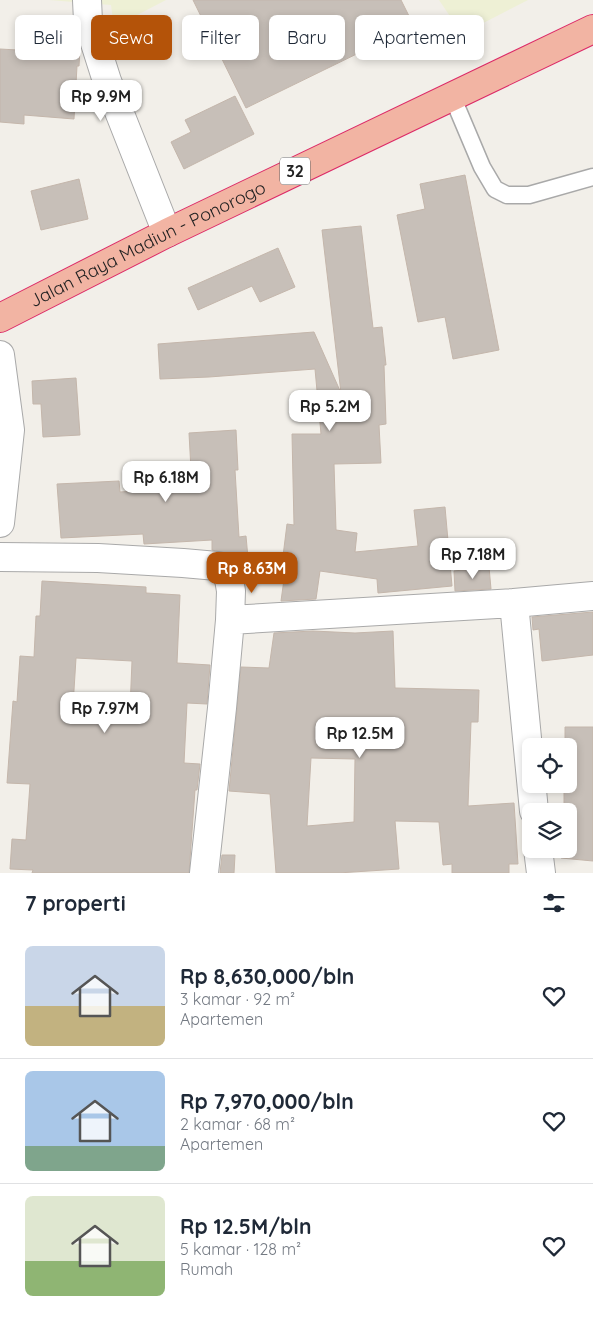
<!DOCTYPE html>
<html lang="id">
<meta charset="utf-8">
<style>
body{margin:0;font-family:Quicksand,sans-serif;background:#f2f2f3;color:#1f2937;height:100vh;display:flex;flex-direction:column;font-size:19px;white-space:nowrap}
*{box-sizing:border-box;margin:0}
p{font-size:16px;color:#747a83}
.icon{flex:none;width:28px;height:28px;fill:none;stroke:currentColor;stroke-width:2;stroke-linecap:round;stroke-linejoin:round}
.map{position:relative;height:873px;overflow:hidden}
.side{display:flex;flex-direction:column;background:#fff;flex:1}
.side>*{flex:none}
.top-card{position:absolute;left:15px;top:15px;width:564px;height:45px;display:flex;gap:10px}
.tools{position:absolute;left:522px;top:738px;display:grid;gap:10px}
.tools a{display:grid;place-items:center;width:55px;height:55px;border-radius:8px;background:#fff;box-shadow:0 2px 8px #0003;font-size:25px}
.price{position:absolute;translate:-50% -42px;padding:0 11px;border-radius:10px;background:#fff;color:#222;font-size:16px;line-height:32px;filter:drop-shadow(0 1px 2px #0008)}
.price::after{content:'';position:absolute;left:50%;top:30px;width:15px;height:11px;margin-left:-8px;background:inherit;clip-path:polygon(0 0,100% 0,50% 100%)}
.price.active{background:#b45309;color:#fff}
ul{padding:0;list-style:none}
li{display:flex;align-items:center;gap:15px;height:125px;padding:0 25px}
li+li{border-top:1px solid #e0e1e3}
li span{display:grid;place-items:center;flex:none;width:140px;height:100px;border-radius:8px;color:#555}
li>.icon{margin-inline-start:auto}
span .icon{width:60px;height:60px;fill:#fffc;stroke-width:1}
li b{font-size:21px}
h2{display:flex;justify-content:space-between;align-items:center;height:60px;padding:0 25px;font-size:21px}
.chip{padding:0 18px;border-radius:8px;background:#fff;box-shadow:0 2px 8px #0003;font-size:18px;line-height:45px}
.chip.active{background:#b45309;color:#fff}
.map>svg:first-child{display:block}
.farmland{fill:#eef0d5}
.building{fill:#c7bfb8;stroke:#c4b6ab;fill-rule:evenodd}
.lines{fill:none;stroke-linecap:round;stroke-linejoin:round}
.service-casing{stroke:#a9a9a9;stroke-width:19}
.minor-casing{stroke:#a9a9a9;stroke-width:30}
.trunk-casing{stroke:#dc2a67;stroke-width:30}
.service{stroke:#fff;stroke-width:16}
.minor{stroke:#fff;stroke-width:28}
.trunk{stroke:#f2b4a3;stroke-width:28}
.labels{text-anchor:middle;stroke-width:4;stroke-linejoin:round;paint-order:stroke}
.shield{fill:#fff;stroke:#646464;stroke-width:1}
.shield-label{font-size:16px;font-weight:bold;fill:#222}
.street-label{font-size:18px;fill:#222;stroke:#fff}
</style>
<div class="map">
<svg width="593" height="873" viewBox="0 0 593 873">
<rect width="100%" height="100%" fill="#f2efe9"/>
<path class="farmland" d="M49 0H166L114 27 111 5Z
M439 0H528L462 34Z"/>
<path class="building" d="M193 0H401L414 26 246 108Z
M36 20 72 22 80 49 79 66H77L74 119 24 115V124L0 122V49L35 51Z
M235 96 254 134 184 169 171 142 191 132 185 120Z
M465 175 499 350 453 359 445 317 418 322 397 215 425 209 420 184Z
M79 179 88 219 41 230 31 191Z
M361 226 373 328 382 327 386 365H384L386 424 379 425 381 463 334 464 336 530 357 533 355 552 418 546 414 510 445 507 452 586 378 593 377 579 320 571 316 599 281 601 286 565 282 564 287 524 294 525 292 434H321L315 369 209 377 160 379 158 344 314 332 341 393 322 230Z
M278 248 295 287 260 302 252 286 198 310 188 288Z
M76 378 80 435 43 437 41 404H33L32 381Z
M236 430 238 470H235L239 537 246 536 248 558 234 559 226 553 212 550V540L144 544 143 534 61 538 57 484 119 481 120 492 192 488 189 433Z
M489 567 491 589 455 591 454 571Z
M42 581 146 587V593L180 595 177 663 210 665 207 704 187 703 184 763 200 764 197 790H195L189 873H32L33 870 10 869 12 839 26 840 30 784 7 783 13 701 17 702 20 656 34 657 36 616H40ZM76 658 132 661 130 709 73 706Z
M593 612V655L542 661 539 629 533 630 532 617Z
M313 631 355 633 393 631 395 688 479 690 478 722H471L468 806 514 803 518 864H509V873H452V864L443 865 439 822 395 821 399 869 338 873H276L270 794 229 791 241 667 269 668 274 633ZM311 758 355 759 354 822 307 826Z
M565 727H593V861L561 858 562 849H569V811H564V784H569V746H565Z
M222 855H235L234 873H220Z"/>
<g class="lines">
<defs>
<path id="service" d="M452 96 482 167 495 189 507 195H529L593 177"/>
<path id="minor" d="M87 0 88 21 107 81 167 233
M0 355 10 430 0 523
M0 557 98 558 183 563 217 566 224 571 229 579 231 591 230 620 222 708 204 873
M514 603 534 811
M230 620 514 603 593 596
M538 849 541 873"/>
<g id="trunk">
<path id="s1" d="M0 318 167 233 593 29"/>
</g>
</defs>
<use href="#service" class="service-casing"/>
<use href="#minor" class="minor-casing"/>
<use href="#trunk" class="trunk-casing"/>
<use href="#service" class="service"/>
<use href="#minor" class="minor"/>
<use href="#trunk" class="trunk"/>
</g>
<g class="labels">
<rect class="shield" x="280" y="157.5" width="30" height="27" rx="4"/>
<g class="shield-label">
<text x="295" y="177">32</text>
</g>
<g class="street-label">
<text dy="6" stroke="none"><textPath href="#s1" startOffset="165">Jalan Raya Madiun - Ponorogo</textPath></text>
</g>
</g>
</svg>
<div class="tools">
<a><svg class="icon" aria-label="locate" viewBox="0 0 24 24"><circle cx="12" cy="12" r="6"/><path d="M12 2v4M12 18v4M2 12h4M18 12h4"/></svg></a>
<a><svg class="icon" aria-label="layers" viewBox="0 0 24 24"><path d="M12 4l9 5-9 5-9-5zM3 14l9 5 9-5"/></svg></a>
</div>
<b class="price" style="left:101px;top:122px">Rp 9.9M</b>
<b class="price" style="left:330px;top:432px">Rp 5.2M</b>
<b class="price" style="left:166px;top:503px">Rp 6.18M</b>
<b class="price" style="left:473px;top:580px">Rp 7.18M</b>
<b class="price active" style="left:252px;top:594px">Rp 8.63M</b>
<b class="price" style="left:105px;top:734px">Rp 7.97M</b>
<b class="price" style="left:360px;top:759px">Rp 12.5M</b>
<div class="top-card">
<a class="chip">Beli</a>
<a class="chip active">Sewa</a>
<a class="chip">Filter</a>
<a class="chip">Baru</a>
<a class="chip">Apartemen</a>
</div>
</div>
<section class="side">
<h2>7 properti<svg class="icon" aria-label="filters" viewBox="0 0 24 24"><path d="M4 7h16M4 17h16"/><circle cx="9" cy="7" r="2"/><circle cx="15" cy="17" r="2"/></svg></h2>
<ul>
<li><span style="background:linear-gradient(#c9d6e8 60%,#c2b280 0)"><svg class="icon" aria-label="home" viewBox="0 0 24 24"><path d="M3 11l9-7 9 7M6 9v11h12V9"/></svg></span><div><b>Rp 8,630,000/bln</b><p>3 kamar · 92 m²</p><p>Apartemen</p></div><svg class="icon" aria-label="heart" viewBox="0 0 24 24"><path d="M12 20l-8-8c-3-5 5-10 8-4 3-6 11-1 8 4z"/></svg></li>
<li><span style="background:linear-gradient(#a9c7e8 75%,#7fa58c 0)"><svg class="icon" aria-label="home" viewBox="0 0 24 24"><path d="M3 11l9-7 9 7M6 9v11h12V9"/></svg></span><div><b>Rp 7,970,000/bln</b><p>2 kamar · 68 m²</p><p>Apartemen</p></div><svg class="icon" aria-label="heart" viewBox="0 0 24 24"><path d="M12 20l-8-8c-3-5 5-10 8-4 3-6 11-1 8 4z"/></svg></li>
<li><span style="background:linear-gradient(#dfe7d0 65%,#8fb573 0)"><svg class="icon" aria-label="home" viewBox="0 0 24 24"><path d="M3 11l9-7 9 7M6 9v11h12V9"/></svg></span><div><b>Rp 12.5M/bln</b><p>5 kamar · 128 m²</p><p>Rumah</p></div><svg class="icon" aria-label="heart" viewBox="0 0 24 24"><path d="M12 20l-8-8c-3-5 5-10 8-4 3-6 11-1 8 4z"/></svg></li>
</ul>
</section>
